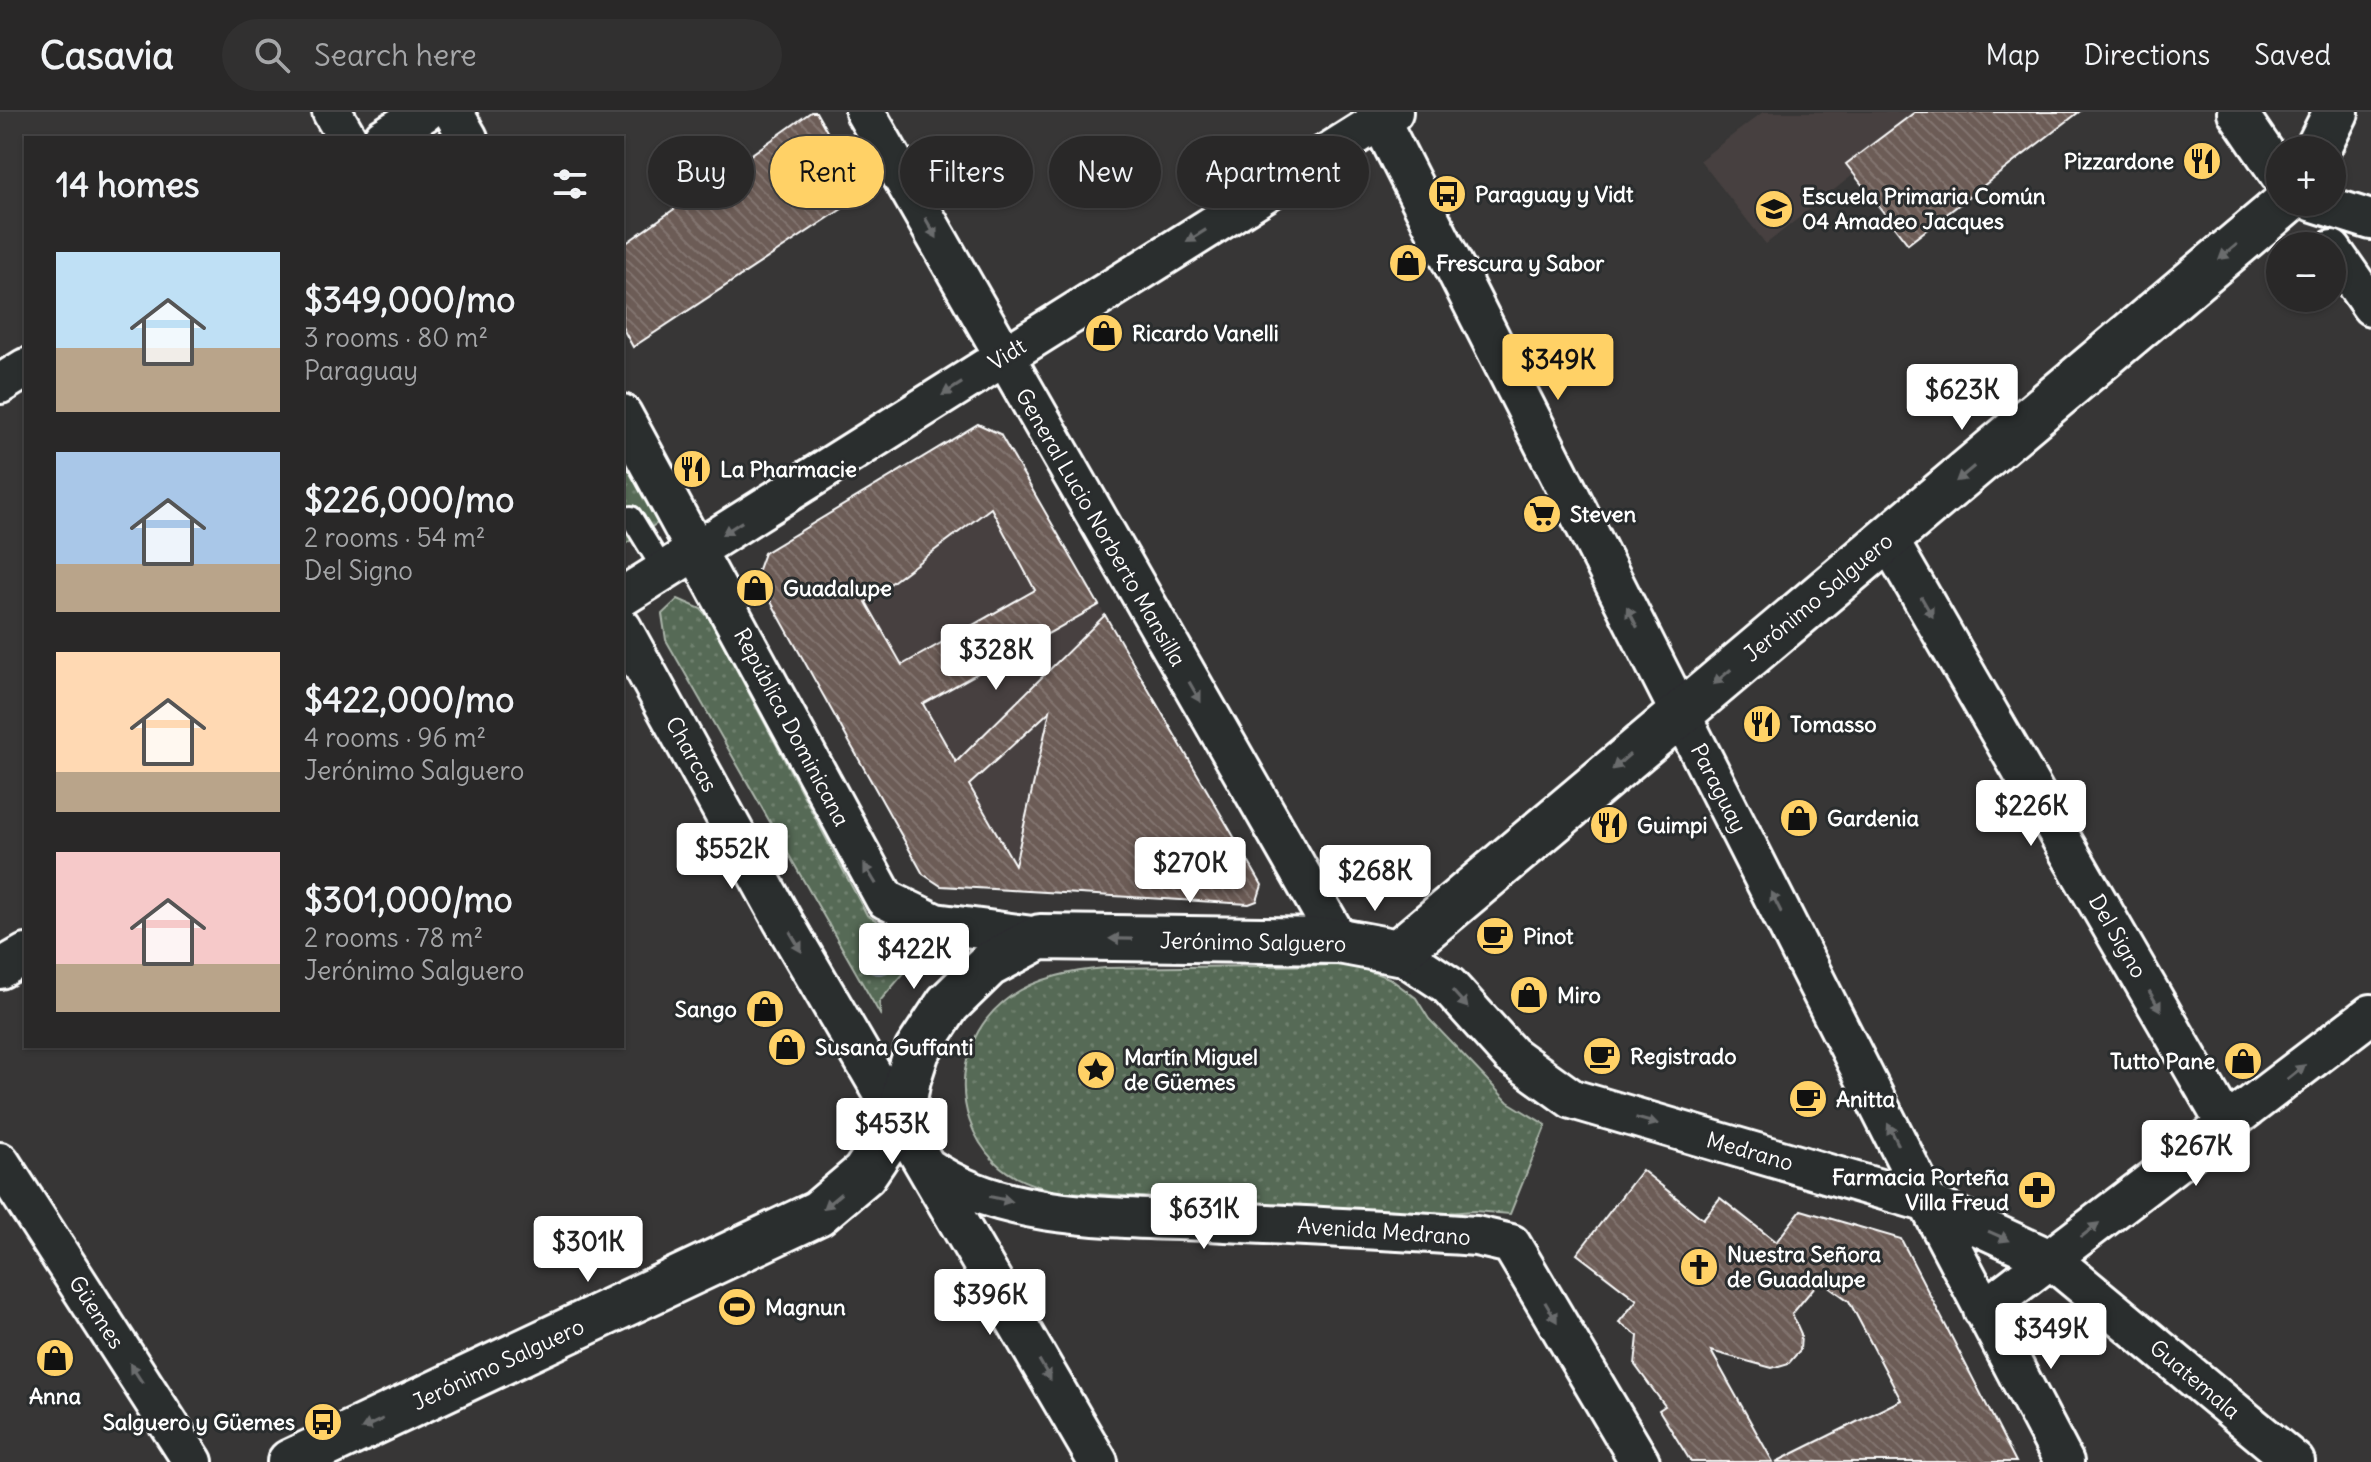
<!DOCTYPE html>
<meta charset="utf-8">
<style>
body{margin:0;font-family:Delius,sans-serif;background:#313030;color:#f1f3f6;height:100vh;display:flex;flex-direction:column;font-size:30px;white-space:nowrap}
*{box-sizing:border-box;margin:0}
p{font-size:26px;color:#a5a6a8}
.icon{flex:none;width:44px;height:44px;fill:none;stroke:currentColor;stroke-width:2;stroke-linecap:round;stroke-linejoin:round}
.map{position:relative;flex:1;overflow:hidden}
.drawer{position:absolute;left:24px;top:24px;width:600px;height:912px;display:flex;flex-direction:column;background:#292828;border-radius:0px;box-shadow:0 2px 6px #0004,0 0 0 2px #454445}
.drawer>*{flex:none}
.top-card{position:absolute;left:648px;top:24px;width:760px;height:72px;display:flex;gap:16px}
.controls{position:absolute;left:2266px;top:24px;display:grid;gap:16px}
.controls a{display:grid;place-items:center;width:80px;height:80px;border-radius:50%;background:#292828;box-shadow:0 2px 6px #0004,0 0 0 2px #454445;font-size:40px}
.price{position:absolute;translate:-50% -68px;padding:0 18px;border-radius:8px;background:#fff;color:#222;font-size:26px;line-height:52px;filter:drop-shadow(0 2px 4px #0008)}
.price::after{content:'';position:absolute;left:50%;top:48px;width:24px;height:18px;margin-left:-12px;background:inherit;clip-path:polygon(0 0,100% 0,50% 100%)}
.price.selected{background:#ffd166;color:#111}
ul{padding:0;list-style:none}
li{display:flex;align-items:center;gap:24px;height:200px;padding:0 32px}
li span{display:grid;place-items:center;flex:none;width:224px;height:160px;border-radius:0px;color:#555}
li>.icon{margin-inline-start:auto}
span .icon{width:96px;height:96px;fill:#fffc;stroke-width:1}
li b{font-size:34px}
h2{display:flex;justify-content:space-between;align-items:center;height:96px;padding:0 32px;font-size:34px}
.pill{padding:0 28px;border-radius:36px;background:#292828;box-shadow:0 2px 6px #0004,0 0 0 2px #454445;font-size:28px;line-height:72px}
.pill.selected{background:#ffd166;color:#111}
header{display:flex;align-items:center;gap:48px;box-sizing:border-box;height:112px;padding:0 40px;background:#292828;border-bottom:2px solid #454445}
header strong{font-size:38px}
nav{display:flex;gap:44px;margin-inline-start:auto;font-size:28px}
.search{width:560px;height:72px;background:#313030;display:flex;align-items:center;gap:20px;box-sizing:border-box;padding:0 28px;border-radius:44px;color:#a5a6a8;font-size:30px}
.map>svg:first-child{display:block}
.built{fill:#474140}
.park{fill:url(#park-dots);stroke:#abb5aa;stroke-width:2}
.water{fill:url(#water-waves);stroke:#97a2ac;stroke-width:2}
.building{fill:url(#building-back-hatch);stroke:#fff;stroke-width:2;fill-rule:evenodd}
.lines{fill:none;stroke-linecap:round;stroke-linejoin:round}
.lane-casing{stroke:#fff;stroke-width:26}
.street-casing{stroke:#fff;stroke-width:44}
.secondary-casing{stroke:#fff;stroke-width:50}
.lane{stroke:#2a2d2e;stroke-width:20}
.street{stroke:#2a2d2e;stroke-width:38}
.secondary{stroke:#2a2d2e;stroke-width:44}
.oneway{fill:#6a6c6d}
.labels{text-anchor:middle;stroke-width:6;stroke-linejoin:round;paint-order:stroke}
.poi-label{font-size:22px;font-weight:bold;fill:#fff;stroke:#2a2d2e;text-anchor:start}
.street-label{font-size:22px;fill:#fff;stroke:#2a2d2e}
</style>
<header>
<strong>Casavia</strong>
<div class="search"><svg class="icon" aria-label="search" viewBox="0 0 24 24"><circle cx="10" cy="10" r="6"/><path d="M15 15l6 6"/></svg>Search here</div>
<nav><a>Map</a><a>Directions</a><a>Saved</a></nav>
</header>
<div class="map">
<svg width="2371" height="1350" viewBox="0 0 2371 1350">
<defs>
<pattern id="park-dots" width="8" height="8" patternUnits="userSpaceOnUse" patternTransform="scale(2)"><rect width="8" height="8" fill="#576b56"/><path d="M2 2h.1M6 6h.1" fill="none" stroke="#70816f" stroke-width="1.8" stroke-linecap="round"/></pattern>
<pattern id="water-waves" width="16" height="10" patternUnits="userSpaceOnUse" patternTransform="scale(2)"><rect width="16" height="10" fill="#516474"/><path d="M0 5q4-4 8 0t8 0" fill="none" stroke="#6b7b89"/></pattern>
<pattern id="building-back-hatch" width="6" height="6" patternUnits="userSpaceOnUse" patternTransform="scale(2)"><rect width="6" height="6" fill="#6c5b56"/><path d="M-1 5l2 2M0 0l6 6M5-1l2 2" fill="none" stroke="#82746f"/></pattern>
</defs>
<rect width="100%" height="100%" fill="#373636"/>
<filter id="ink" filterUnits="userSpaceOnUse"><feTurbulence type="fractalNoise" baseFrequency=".0125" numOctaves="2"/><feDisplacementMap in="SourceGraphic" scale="16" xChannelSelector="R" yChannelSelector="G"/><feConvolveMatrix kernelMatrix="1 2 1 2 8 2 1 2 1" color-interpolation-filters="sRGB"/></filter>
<g filter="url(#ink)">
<path class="built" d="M1763 0H1915L1847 52 1854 62 1766 132 1700 48Z
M978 312 1000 322 1157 593 1103 644 1074 689 1031 681 1011 777 844 452Z"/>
<path class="park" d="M622 325 667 405 622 434Z
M678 487 701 497 709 506 867 803 894 819 938 833 939 841 904 861 879 890 881 904 666 528 662 502Z
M1352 853 1389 866 1416 886 1429 907 1508 990 1546 1013 1510 1102 1474 1099 1409 1104 1055 1079C1033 1073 1012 1067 995 1050 947 1001 956 922 1011 884 1039 865 1073 859 1105 856Z"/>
<path class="water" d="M859 842a20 20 0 1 1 40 0a20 20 0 1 1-40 0Z"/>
<path class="building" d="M811 0H816L863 83 633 235 622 215V134Z
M1915 0H2079L1908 132 1846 52Z
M978 312 1000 322 1099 493 923 592 956 650 1105 503 1262 773 1257 789 1249 792 941 774 923 762 756 463 764 441ZM991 396 1035 478 902 553 866 490ZM1050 599 1015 753 969 673Z
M1642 1058 1703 1107 1720 1086 1776 1130 1801 1098 1901 1127 2016 1350H1776L1901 1288 1849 1189 1820 1168 1792 1202 1801 1222 1800 1238 1789 1251 1772 1256 1711 1239 1773 1350H1691L1659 1298 1665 1294 1635 1253 1638 1224 1619 1210 1637 1188 1577 1142Z"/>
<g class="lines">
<defs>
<path id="lane" d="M631 405 664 459"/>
<path id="street" d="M332 0 347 26
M453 0 468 26
M865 0 1339 829
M1376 0 1928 1091 2064 1350
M2237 0 2280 63
M383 26 425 0
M2314 90 2371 108
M2332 138 2371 194
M0 272 26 256
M622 302 885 787 935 811 1040 825
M1888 427 2227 1014
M622 485 1393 0
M622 516 783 809 1098 1350
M1398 840 1448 873 1511 943 1572 987 1928 1091 2052 1148 2295 1350
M0 857 26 842
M0 1050 193 1350
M930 1057C1007 1111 1134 1105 1226 1110 1309 1114 1392 1118 1476 1124L1511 1132 1640 1350
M1983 1198 2371 902"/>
<path id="secondary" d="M2317 38 2336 0
M290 1350 818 1101 864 1062 900 1009 908 967 917 939 948 892 988 853 1040 825 1339 829 1398 840 2287 90"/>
</defs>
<use href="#lane" class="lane-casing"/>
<use href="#street" class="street-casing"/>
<use href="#secondary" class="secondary-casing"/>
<use href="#lane" class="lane"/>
<use href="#street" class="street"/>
<use href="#secondary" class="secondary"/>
</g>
<defs><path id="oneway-solid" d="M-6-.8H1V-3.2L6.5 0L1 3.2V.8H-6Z" transform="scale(2)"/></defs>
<g class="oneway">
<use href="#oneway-solid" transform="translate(931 116) rotate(60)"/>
<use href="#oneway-solid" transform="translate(1196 124) rotate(148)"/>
<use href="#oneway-solid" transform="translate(2228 140) rotate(140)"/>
<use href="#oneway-solid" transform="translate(952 277) rotate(148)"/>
<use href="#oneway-solid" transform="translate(1965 362) rotate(140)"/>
<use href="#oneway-solid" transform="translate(732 416) rotate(148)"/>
<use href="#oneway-solid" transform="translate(1927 495) rotate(60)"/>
<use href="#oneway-solid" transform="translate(1632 505) rotate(-117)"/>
<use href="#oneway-solid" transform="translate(1722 565) rotate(140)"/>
<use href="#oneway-solid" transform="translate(1195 580) rotate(60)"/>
<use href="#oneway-solid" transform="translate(1621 650) rotate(139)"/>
<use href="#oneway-solid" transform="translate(870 762) rotate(-121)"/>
<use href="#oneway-solid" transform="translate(1776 790) rotate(-117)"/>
<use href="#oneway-solid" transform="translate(1121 827) rotate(-179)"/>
<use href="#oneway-solid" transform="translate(796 830) rotate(60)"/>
<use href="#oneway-solid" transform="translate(1460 887) rotate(48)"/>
<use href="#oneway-solid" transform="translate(2155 889) rotate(60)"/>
<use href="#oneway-solid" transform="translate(2296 960) rotate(-38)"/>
<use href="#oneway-solid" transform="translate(1647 1009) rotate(16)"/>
<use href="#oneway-solid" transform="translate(1893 1022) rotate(-117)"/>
<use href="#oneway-solid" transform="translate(1001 1087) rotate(12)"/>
<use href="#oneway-solid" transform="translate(832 1089) rotate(140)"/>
<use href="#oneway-solid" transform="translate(2090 1118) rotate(-38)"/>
<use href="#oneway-solid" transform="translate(1999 1124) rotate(24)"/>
<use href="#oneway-solid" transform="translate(1551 1200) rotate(59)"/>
<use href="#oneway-solid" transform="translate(1045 1258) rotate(60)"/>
<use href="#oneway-solid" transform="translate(136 1261) rotate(-123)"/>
<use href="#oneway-solid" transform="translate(372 1312) rotate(155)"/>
</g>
</g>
<defs>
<symbol id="restaurant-disc" viewBox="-11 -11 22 22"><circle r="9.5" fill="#ffd166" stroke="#2a2d2e"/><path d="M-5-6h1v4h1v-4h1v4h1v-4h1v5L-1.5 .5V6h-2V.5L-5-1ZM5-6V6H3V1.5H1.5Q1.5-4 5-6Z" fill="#111"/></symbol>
<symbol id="bus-disc" viewBox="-11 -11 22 22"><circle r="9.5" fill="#ffd166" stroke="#2a2d2e"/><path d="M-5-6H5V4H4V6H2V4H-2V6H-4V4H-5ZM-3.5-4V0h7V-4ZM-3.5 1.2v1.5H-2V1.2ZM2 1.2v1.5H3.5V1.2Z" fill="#111"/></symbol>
<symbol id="school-disc" viewBox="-11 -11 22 22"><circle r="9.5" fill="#ffd166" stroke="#2a2d2e"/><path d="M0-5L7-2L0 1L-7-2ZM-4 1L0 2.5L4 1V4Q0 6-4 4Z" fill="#111"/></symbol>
<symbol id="shop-disc" viewBox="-11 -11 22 22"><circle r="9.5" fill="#ffd166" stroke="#2a2d2e"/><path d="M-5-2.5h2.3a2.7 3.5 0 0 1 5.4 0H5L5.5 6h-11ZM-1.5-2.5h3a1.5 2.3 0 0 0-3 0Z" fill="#111"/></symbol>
<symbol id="supermarket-disc" viewBox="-11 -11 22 22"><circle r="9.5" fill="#ffd166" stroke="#2a2d2e"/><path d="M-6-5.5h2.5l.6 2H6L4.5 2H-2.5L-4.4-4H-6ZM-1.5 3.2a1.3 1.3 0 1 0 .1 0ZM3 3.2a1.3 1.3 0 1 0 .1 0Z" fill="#111"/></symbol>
<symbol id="cafe-disc" viewBox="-11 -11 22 22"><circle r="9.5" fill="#ffd166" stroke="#2a2d2e"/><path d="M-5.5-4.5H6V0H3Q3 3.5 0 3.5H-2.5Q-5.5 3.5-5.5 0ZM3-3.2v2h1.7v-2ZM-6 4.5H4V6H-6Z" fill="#111"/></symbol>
<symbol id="sight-disc" viewBox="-11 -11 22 22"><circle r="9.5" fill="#ffd166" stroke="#2a2d2e"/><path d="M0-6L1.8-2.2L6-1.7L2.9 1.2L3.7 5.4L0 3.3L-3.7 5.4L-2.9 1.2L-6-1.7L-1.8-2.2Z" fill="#111"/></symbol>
<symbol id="pharmacy-disc" viewBox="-11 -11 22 22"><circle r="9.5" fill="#ffd166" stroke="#2a2d2e"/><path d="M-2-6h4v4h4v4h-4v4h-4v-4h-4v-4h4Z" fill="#111"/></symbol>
<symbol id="church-disc" viewBox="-11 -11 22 22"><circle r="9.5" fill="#ffd166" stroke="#2a2d2e"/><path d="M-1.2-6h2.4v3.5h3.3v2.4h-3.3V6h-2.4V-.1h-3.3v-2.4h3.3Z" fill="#111"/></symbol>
<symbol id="stadium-disc" viewBox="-11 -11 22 22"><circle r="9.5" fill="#ffd166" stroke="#2a2d2e"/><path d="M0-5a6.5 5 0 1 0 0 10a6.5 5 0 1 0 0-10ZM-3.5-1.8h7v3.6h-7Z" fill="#111"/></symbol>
</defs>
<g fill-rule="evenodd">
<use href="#restaurant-disc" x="2180" y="27" width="44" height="44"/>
<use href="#bus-disc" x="1425" y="60" width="44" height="44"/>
<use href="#school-disc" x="1752" y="75" width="44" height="44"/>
<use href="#shop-disc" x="1386" y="129" width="44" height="44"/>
<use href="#shop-disc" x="1082" y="199" width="44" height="44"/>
<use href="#restaurant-disc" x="670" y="335" width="44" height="44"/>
<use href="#supermarket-disc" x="1520" y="380" width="44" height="44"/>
<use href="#shop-disc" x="733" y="454" width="44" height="44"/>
<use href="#restaurant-disc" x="1740" y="590" width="44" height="44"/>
<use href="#shop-disc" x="1777" y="684" width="44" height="44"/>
<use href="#restaurant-disc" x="1587" y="691" width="44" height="44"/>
<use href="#cafe-disc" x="1473" y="802" width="44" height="44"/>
<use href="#shop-disc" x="1507" y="861" width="44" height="44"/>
<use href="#shop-disc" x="743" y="875" width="44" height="44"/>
<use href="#shop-disc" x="765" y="913" width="44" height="44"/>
<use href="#cafe-disc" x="1580" y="922" width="44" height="44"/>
<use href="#shop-disc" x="2221" y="927" width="44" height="44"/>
<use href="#sight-disc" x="1074" y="936" width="44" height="44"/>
<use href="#cafe-disc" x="1786" y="965" width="44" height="44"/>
<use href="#pharmacy-disc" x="2015" y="1056" width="44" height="44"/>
<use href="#church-disc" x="1677" y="1133" width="44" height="44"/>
<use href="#stadium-disc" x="715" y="1173" width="44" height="44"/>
<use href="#shop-disc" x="33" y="1224" width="44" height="44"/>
<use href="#bus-disc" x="301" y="1288" width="44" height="44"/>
</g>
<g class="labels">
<g class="poi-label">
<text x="2174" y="57" text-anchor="end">Pizzardone</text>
<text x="1475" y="90">Paraguay y Vidt</text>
<text x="1802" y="92">Escuela Primaria Común<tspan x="1802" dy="25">04 Amadeo Jacques</tspan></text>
<text x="1436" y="159">Frescura y Sabor</text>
<text x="1132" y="229">Ricardo Vanelli</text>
<text x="720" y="365">La Pharmacie</text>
<text x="1570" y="410">Steven</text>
<text x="783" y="484">Guadalupe</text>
<text x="1790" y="620">Tomasso</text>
<text x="1827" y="714">Gardenia</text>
<text x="1637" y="721">Guimpi</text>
<text x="1523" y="832">Pinot</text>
<text x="1557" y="891">Miro</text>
<text x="737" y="905" text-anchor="end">Sango</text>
<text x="815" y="943">Susana Guffanti</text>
<text x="1630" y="952">Registrado</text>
<text x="1124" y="953">Martín Miguel<tspan x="1124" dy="25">de Güemes</tspan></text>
<text x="2215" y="957" text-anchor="end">Tutto Pane</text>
<text x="1836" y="995">Anitta</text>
<text x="2009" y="1073" text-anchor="end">Farmacia Porteña<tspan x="2009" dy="25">Villa Freud</tspan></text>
<text x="1727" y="1150">Nuestra Señora<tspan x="1727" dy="25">de Guadalupe</tspan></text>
<text x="765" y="1203">Magnun</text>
<text x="55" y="1292" text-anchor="middle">Anna</text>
<text x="295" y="1318" text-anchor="end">Salguero y Güemes</text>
</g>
<g class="street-label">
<text transform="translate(1007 242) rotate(-32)" y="8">Vidt</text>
<text transform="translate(1101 415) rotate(60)" y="8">General Lucio Norberto Mansilla</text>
<text transform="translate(1818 485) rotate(-40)" y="8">Jerónimo Salguero</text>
<text transform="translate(792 615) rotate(62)" y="8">República Dominicana</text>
<text transform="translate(692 642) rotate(61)" y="8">Charcas</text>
<text transform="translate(1719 676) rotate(63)" y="8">Paraguay</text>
<text transform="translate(2118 824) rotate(60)" y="8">Del Signo</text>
<text transform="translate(1253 830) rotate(1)" y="8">Jerónimo Salguero</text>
<text transform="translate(1750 1039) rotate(16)" y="8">Medrano</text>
<text transform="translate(1384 1119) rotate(4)" y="8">Avenida Medrano</text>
<text transform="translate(97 1200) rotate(57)" y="8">Güemes</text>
<text transform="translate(498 1252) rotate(-25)" y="8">Jerónimo Salguero</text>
<text transform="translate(2195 1267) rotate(40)" y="8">Guatemala</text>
</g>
</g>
</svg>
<div class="controls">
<a>+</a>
<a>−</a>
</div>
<b class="price selected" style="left:1558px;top:290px">$349K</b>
<b class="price" style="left:1962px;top:320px">$623K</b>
<b class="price" style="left:996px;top:580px">$328K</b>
<b class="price" style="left:2031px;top:736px">$226K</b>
<b class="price" style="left:732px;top:779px">$552K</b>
<b class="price" style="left:1190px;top:793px">$270K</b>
<b class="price" style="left:1375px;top:801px">$268K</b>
<b class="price" style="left:914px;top:879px">$422K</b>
<b class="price" style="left:892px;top:1054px">$453K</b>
<b class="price" style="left:2196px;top:1076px">$267K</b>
<b class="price" style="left:1204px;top:1139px">$631K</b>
<b class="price" style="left:588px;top:1172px">$301K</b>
<b class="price" style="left:990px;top:1225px">$396K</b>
<b class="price" style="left:2051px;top:1259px">$349K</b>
<div class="top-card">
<a class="pill">Buy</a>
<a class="pill selected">Rent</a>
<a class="pill">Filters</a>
<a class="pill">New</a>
<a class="pill">Apartment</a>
</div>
<section class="drawer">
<h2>14 homes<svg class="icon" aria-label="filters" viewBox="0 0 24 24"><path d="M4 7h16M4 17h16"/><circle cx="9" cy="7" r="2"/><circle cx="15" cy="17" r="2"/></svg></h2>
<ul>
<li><span style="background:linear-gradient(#bfe0f5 60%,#b9a48a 0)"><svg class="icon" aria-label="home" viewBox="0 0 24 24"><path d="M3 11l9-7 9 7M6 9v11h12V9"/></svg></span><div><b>$349,000/mo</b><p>3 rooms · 80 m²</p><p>Paraguay</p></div></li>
<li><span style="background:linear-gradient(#a9c7e8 70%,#b9a48a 0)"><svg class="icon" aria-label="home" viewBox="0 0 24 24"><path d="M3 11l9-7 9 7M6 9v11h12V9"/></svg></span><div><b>$226,000/mo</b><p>2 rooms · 54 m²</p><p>Del Signo</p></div></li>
<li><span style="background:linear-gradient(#ffd9b3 75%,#b9a48a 0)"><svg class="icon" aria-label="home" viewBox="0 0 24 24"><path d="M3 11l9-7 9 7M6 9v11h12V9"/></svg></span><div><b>$422,000/mo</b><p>4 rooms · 96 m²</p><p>Jerónimo Salguero</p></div></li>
<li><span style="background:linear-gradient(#f6c9c9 70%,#b9a48a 0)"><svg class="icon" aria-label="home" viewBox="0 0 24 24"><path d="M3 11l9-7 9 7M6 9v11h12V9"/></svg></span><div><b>$301,000/mo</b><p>2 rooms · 78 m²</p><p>Jerónimo Salguero</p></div></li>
</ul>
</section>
</div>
